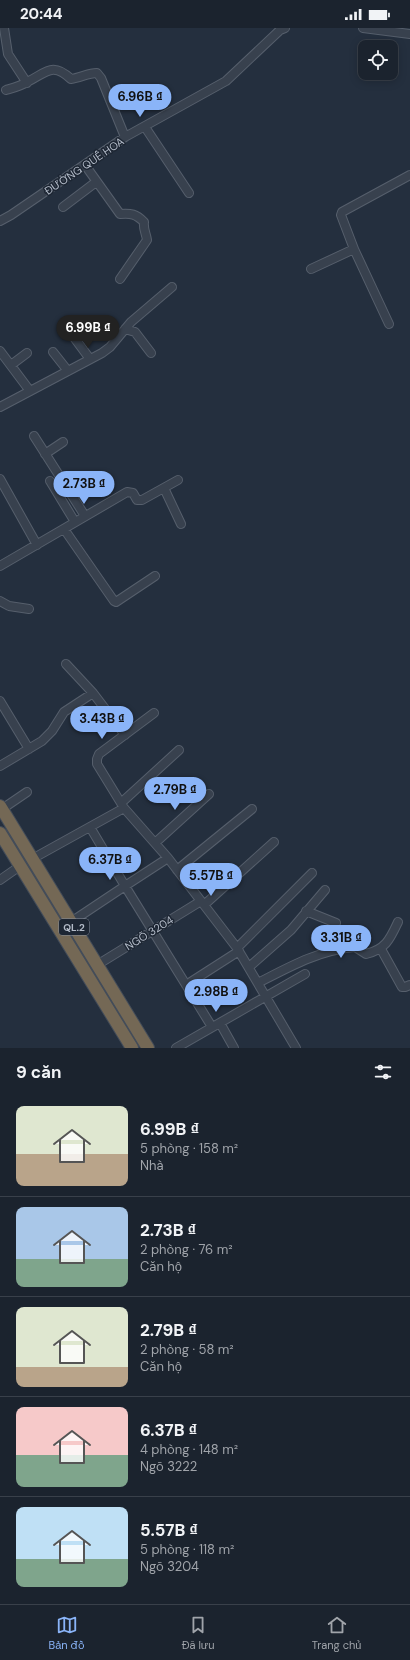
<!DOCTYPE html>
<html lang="vi">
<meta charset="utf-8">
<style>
body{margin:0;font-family:"DM Sans",sans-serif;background:#242b36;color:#f1f3f6;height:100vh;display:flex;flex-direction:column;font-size:15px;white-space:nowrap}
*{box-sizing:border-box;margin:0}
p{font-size:13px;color:#a0a4aa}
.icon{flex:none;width:22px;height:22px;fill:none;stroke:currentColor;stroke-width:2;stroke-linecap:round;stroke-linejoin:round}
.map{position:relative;height:1020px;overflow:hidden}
.drawer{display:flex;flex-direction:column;background:#1b232e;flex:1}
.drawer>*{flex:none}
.tools{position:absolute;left:358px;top:12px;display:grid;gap:8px}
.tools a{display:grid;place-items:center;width:40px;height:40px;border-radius:8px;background:#1b232e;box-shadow:0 2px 10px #0003,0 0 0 1px #39404a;font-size:20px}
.price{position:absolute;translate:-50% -34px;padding:0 9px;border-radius:14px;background:#8ab4f8;color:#111;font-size:13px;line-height:26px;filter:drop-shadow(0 1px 2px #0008)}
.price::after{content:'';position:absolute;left:50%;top:24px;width:12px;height:9px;margin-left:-6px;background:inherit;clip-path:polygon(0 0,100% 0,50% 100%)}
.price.active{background:#222;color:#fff}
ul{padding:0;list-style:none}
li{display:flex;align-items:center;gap:12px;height:100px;padding:0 16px}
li+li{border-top:1px solid #39404a}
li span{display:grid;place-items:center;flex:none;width:112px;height:80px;border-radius:8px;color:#555}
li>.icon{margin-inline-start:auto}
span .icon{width:48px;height:48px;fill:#fffc;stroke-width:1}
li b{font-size:17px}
h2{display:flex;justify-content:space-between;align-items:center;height:48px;padding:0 16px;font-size:17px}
.status{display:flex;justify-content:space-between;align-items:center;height:28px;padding:0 20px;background:#1b232e;direction:ltr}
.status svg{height:11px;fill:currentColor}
.menu{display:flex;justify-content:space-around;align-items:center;height:56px;border-top:1px solid #39404a;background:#1b232e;font-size:11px;color:#a0a4aa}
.menu a{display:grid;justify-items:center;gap:2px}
.menu .active{color:#8ab4f8}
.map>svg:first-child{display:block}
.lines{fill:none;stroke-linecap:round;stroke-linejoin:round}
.minor-casing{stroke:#565f6c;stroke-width:10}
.highway-casing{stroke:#434c59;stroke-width:14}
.minor{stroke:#38414e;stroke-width:8}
.highway{stroke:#746855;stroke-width:12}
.labels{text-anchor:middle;stroke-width:3;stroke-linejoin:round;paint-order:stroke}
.shield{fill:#1d2633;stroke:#878f9c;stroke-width:1}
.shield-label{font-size:10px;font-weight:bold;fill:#b4bcc9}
.street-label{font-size:11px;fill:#b4bcc9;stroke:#1d2633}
</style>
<div class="status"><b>20:44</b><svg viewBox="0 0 49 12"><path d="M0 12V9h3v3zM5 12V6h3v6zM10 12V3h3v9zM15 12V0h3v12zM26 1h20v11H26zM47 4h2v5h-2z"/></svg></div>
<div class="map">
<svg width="410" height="1020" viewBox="0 0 410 1020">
<rect width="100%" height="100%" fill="#242f3e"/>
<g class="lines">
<defs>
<path id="minor" d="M4 0 8 26 27 55
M363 0 410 6
M6 62C13 60 21 58 27 54 46 45 52 33 71 51 80 50 88 45 97 45L101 50 125 109
M145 99 189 165
M85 137 120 186C131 185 136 186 144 194 143 201 146 205 147 212L120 251
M63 179 96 154
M0 193 11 187 125 109 226 53 280 2 285 0
M354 221 389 296
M311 241 354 221 341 187 342 184 410 147
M125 301 135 304 151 325
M70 304 90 331
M0 323 30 363
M53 324 68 343
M11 337 27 325
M0 379 102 325 110 319 131 294 172 259
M34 408 85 488
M45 426 63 414
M0 451 37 517
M50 453 75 494
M164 460 181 496
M64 501 114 573 116 574 155 548
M0 538 127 464 133 465 137 472H142L178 452
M0 573 9 578 29 581
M66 636 93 665 125 707
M0 673 29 721
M154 685 99 726 97 731V736L124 780 168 830 237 920 296 1020
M0 738 42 713 52 703 64 684 93 665
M121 775 179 722
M2 781 27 764
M155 815 209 766
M168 830 125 858 212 999
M32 831 124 780
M177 842 252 781
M0 852 20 838
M204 877 274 814
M306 883 336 895
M71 894 125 858 90 799
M237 920 312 845
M381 921 402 959H405L410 957
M97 937 201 873
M249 939 291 902 325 862
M258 955C289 939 319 922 355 919L366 926C386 921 390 911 398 894
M186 957 239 923
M220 995 234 1020
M176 1020 305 946"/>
<path id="highway" d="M0 778 148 1020
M0 805 132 1020"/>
</defs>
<use href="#minor" class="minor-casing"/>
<use href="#highway" class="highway-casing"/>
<use href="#minor" class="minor"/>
<use href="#highway" class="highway"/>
</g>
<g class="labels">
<rect class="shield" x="59" y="891" width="30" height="16" rx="3"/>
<g class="shield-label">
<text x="74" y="903">QL.2</text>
</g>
<g class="street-label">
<text transform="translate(84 138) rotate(-34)" y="4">ĐƯỜNG QUẾ HOA</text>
<text transform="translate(149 905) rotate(-32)" y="4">NGÕ 3204</text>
</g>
</g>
</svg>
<div class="tools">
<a><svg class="icon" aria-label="locate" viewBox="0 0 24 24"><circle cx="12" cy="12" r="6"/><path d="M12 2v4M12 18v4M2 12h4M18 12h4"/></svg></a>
</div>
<b class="price" style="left:140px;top:90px">6.96B ₫</b>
<b class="price active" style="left:88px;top:321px">6.99B ₫</b>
<b class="price" style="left:84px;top:477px">2.73B ₫</b>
<b class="price" style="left:102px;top:712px">3.43B ₫</b>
<b class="price" style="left:175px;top:783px">2.79B ₫</b>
<b class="price" style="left:110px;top:853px">6.37B ₫</b>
<b class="price" style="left:211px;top:869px">5.57B ₫</b>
<b class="price" style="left:341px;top:931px">3.31B ₫</b>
<b class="price" style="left:216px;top:985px">2.98B ₫</b>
</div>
<section class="drawer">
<h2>9 căn<svg class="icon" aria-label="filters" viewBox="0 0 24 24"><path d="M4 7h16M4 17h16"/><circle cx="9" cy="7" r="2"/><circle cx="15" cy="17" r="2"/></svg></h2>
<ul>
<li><span style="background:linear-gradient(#dfe7d0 60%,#b9a48a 0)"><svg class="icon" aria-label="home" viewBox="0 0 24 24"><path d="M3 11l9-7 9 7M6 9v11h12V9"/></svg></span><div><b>6.99B ₫</b><p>5 phòng · 158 m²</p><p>Nhà</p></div></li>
<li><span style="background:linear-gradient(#a9c7e8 65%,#7fa58c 0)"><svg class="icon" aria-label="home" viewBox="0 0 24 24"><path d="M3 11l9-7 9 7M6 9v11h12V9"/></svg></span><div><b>2.73B ₫</b><p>2 phòng · 76 m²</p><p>Căn hộ</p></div></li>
<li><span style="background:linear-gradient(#dfe7d0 75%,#b9a48a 0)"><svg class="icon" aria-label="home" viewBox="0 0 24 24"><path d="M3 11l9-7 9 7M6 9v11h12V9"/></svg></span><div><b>2.79B ₫</b><p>2 phòng · 58 m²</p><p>Căn hộ</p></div></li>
<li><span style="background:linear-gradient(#f6c9c9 60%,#7fa58c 0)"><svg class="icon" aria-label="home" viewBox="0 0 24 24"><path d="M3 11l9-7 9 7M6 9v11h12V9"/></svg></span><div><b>6.37B ₫</b><p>4 phòng · 148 m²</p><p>Ngõ 3222</p></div></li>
<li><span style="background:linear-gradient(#bfe0f5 65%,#7fa58c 0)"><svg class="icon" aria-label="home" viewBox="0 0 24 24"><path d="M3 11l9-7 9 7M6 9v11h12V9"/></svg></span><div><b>5.57B ₫</b><p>5 phòng · 118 m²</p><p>Ngõ 3204</p></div></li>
</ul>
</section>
<nav class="menu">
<a class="active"><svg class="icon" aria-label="map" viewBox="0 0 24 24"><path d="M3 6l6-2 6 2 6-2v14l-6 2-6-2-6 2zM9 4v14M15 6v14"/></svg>Bản đồ</a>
<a><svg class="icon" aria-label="saved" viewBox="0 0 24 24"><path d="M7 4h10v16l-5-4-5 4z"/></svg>Đã lưu</a>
<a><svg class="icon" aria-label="home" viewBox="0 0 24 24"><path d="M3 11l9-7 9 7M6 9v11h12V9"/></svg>Trang chủ</a>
</nav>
